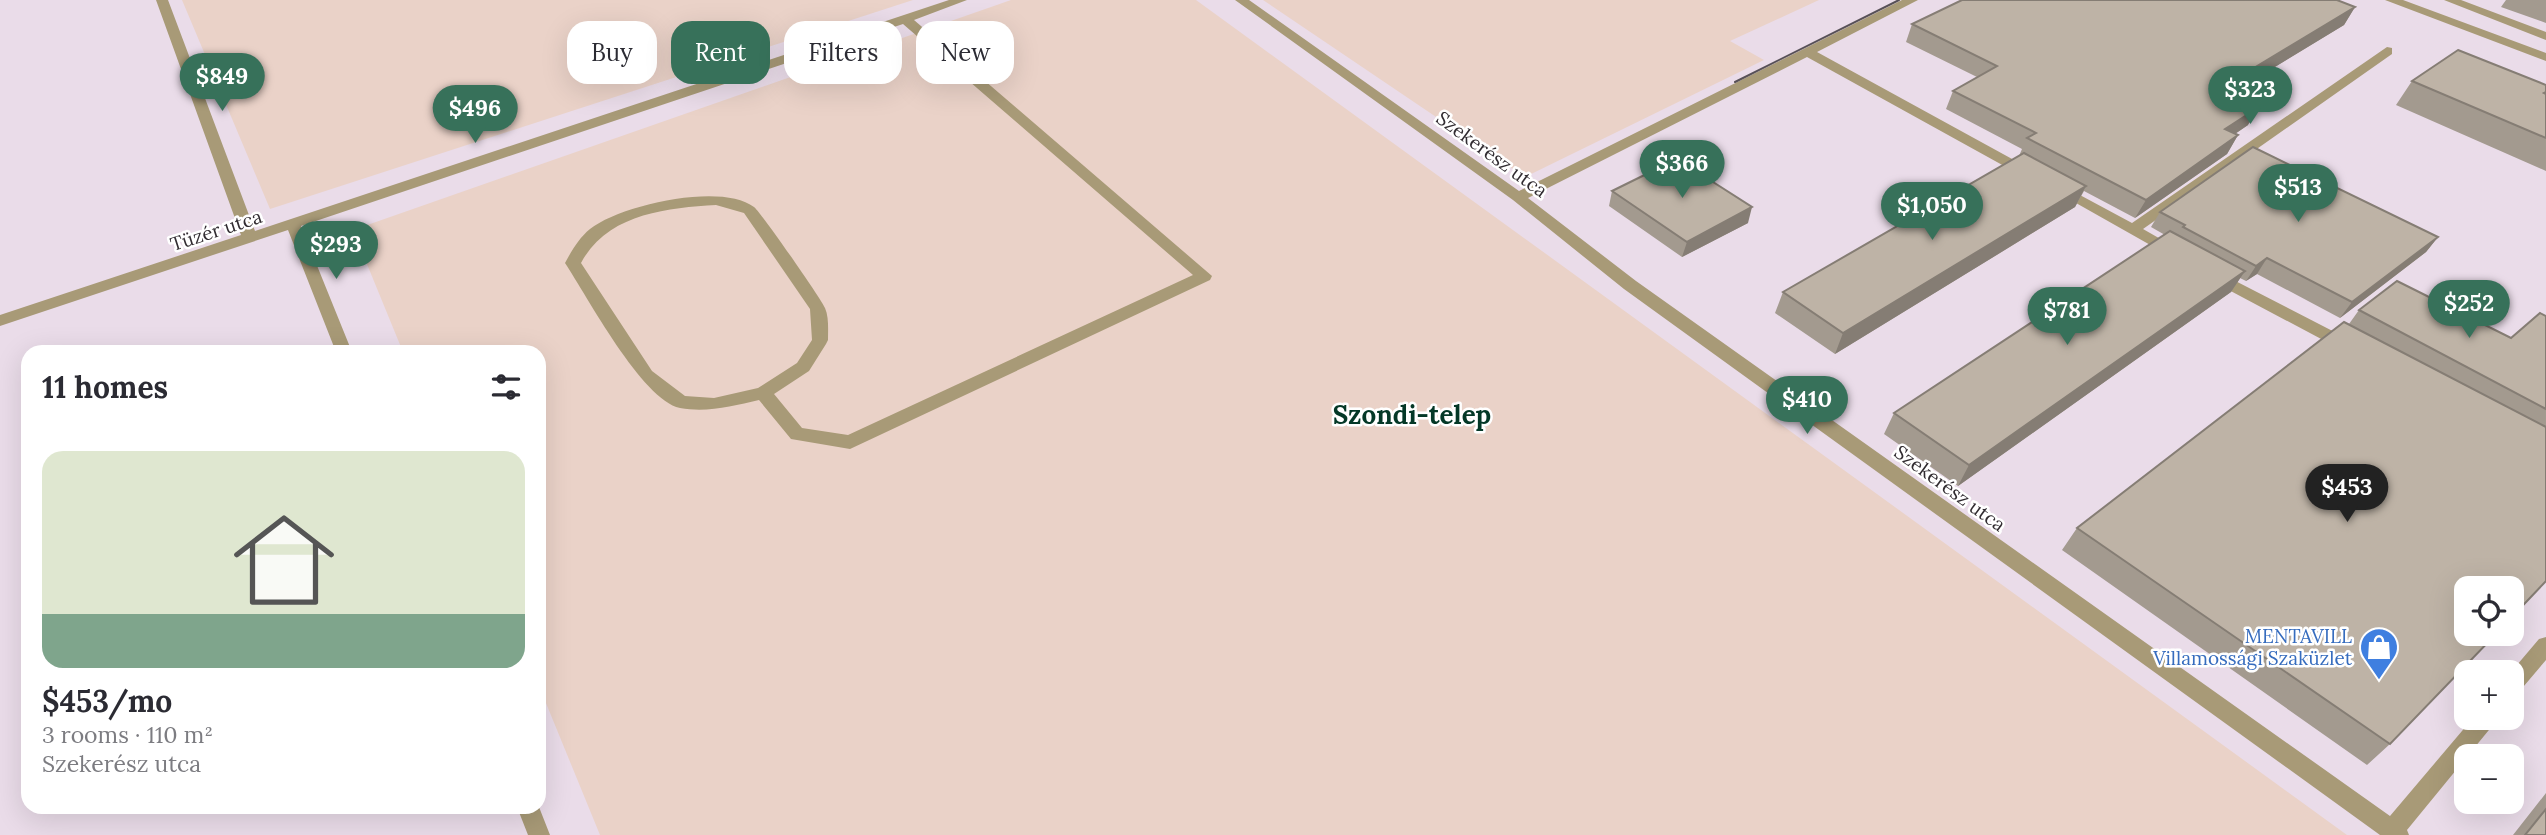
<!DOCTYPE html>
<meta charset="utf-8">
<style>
body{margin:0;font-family:Lora,serif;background:#f2f2f3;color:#2b2b33;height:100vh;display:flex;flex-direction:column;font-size:26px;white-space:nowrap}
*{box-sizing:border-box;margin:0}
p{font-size:23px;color:#7c7c81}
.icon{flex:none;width:38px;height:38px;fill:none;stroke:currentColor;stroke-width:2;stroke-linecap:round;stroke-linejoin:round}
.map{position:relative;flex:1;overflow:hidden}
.details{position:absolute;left:21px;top:345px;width:525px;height:469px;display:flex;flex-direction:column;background:#fff;border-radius:21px;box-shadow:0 7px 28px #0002}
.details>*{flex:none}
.guide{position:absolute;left:567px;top:21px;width:665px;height:63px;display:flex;gap:14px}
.controls{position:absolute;left:2454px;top:576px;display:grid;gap:14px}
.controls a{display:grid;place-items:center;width:70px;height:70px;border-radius:14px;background:#fff;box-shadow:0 7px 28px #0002;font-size:35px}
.price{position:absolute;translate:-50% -60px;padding:0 16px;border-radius:24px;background:#37715a;color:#fff;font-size:23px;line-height:46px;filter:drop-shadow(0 2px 4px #0008)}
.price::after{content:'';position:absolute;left:50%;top:42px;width:21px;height:16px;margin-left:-10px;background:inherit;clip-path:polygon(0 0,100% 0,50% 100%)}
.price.selected{background:#222;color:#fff}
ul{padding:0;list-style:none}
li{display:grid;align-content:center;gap:14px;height:371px;padding:0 21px}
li+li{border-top:2px solid #e1e1e2}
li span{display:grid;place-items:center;height:217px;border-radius:21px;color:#555}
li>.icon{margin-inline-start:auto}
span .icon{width:126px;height:126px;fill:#fffc;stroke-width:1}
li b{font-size:30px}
h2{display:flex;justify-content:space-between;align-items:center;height:84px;padding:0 21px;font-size:30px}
.pill{padding:0 24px;border-radius:21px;background:#fff;box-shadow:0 7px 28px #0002;font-size:24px;line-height:63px}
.pill.selected{background:#37715a;color:#fff}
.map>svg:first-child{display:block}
.industrial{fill:#ead2c8}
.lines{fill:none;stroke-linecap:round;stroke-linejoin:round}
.minor{fill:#a89a77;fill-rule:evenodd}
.tram{stroke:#575056;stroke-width:2}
.wall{fill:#a39a8f}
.shaded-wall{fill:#857d74}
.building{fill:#beb3a6;stroke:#857d74;stroke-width:2}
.labels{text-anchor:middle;stroke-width:5;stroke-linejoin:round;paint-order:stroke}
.street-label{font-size:19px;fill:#312c31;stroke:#fff}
.shop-label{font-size:19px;fill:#366cbe;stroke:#fff;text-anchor:end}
.district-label{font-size:26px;font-weight:bold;fill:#043827;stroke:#fff}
</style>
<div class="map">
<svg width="2546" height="835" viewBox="0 0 2546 835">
<rect width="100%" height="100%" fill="#eadce9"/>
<path class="industrial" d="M182 0H913L270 209Z
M1011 0H1196L2347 835H600L539 686V352H403L353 230Z
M1263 0H1819L1730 41 1764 60 1525 177Z"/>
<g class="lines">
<path class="minor" d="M156 0H168L255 231 949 0H967L914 20 1212 276 1210 280 850 449 791 439 759 400C733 406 707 413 680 408 642 400 587 296 565 263 572 250 579 238 590 229 620 205 722 182 754 207 760 211 822 300 825 308 829 317 828 330 828 340L826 344 809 371 774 394 802 428 848 435 1193 275 903 24 301 226 352 352H336L288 230 0 326V315L241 235ZM716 205 744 213 810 309 812 340 797 363 758 388 714 398 685 396 652 371 581 263C607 214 666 208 716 205Z
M1235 0H1249L1519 191 1902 0H1918L1817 52 2034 171V177H2024L1807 57 1528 198 1636 281 2390 816 2473 718H2496L2493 725 2407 830 2409 835H2380L1624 289 1513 200Z
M2385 0H2403L2546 53V61Z
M2444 0H2461L2546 32V40Z
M2387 47 2392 48V54L2143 229 2178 249 2181 252 2178 255H2168L2053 190 2060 186 2065 187 2132 223Z
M2216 271 2352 341 2354 345 2352 349H2340L2210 280 2208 276Z
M2546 637V660L2518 693 2511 696V672L2539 639Z
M517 807H539L550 835H528Z"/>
<path class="tram" d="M1735 82 1899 0"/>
</g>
<path class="wall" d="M2506 0H2546V23L2501 7Z
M2355 7 2344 25 2230 94 2248 125 2235 134 2238 135 2227 154 2135 218 2084 191 2075 207 1835 354 1775 313 1783 292 2019 156 2022 149 1946 109 1953 91 1977 77 1906 42 1912 24Z
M2412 81 2546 85V171L2396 105Z
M1612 191 1748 223 1682 257 1609 206Z
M2160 212 2438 237 2426 252 2340 318 2257 274 2246 281 2240 278 2231 292 1958 486 1884 434 1894 413 2165 235 2151 227Z
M2359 310 2511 338 2546 316V581L2390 744 2367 765 2062 550 2077 528 2349 324Z
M2546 793V835H2513Z"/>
<path class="shaded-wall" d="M2355 7 2344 25 2209 107 2219 89Z
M2259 107 2248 125 2214 148 2225 129Z
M2238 135 2227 154 2135 218 2146 200Z
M2086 186 2075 207 1835 354 1843 333Z
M1752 207 1748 223 1682 257 1687 242Z
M2438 237 2426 252 2340 318 2352 302Z
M2267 258 2257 274 2246 281 2256 266Z
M2245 271 2231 292 1958 486 1969 465Z"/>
<path class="building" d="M1962 0H2337L2355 7 2219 89 2259 107 2225 129 2238 135 2146 200 2027 138 2036 133 1953 91 1997 66 1912 24Z
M2458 50 2546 85V92L2544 93 2546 94V138L2412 81Z
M2253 147 2438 237 2352 302 2267 258 2256 266 2183 227 2185 225 2160 212Z
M2024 153 2086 186 1843 333 1783 292Z
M1677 159 1752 207 1687 242 1612 191Z
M2170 231 2245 271 1969 465 1894 413Z
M2397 281 2511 338 2540 313 2546 316V409L2359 310Z
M2344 322 2546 427V581L2511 618V588H2466V634H2496L2390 744 2077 528Z
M2546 809V835H2525Z"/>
<defs>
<symbol id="shop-pin" viewBox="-11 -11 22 30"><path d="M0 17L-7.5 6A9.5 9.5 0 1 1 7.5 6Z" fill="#3f7fe0" stroke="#fff"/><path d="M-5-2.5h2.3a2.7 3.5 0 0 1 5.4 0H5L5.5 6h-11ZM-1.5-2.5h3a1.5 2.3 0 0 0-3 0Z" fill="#fff"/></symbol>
</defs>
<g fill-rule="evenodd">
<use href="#shop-pin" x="2357" y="625" width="44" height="60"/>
</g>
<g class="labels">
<g class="street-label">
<text transform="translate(1492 154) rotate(36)" y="7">Szekerész utca</text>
<text transform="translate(216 230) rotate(-18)" y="7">Tüzér utca</text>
<text transform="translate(1950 488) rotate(36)" y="7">Szekerész utca</text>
</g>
<g class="shop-label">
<text x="2352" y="643">MENTAVILL<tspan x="2352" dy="22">Villamossági Szaküzlet</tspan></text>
</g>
<g class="district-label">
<text x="1412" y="424">Szondi-telep</text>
</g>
</g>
</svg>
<div class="controls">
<a><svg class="icon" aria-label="locate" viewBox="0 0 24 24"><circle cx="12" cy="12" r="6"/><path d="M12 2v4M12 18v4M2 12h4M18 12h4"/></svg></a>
<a>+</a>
<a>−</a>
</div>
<b class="price" style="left:222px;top:113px">$849</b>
<b class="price" style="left:2250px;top:126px">$323</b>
<b class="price" style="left:475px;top:145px">$496</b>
<b class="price" style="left:1682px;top:200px">$366</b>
<b class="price" style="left:2298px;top:224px">$513</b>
<b class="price" style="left:1932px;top:242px">$1,050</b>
<b class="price" style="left:336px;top:281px">$293</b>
<b class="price" style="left:2469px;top:340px">$252</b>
<b class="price" style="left:2067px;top:347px">$781</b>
<b class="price" style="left:1807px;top:436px">$410</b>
<b class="price selected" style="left:2347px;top:524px">$453</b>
<div class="guide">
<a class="pill">Buy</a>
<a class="pill selected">Rent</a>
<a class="pill">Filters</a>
<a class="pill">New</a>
</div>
<section class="details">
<h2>11 homes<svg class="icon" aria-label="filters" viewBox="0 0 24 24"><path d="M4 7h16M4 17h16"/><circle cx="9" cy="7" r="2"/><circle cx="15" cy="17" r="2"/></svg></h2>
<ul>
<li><span style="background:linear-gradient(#dfe7d0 75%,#7fa58c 0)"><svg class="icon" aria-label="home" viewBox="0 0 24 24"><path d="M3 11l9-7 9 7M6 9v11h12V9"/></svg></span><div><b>$453/mo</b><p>3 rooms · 110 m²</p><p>Szekerész utca</p></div></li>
</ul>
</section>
</div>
